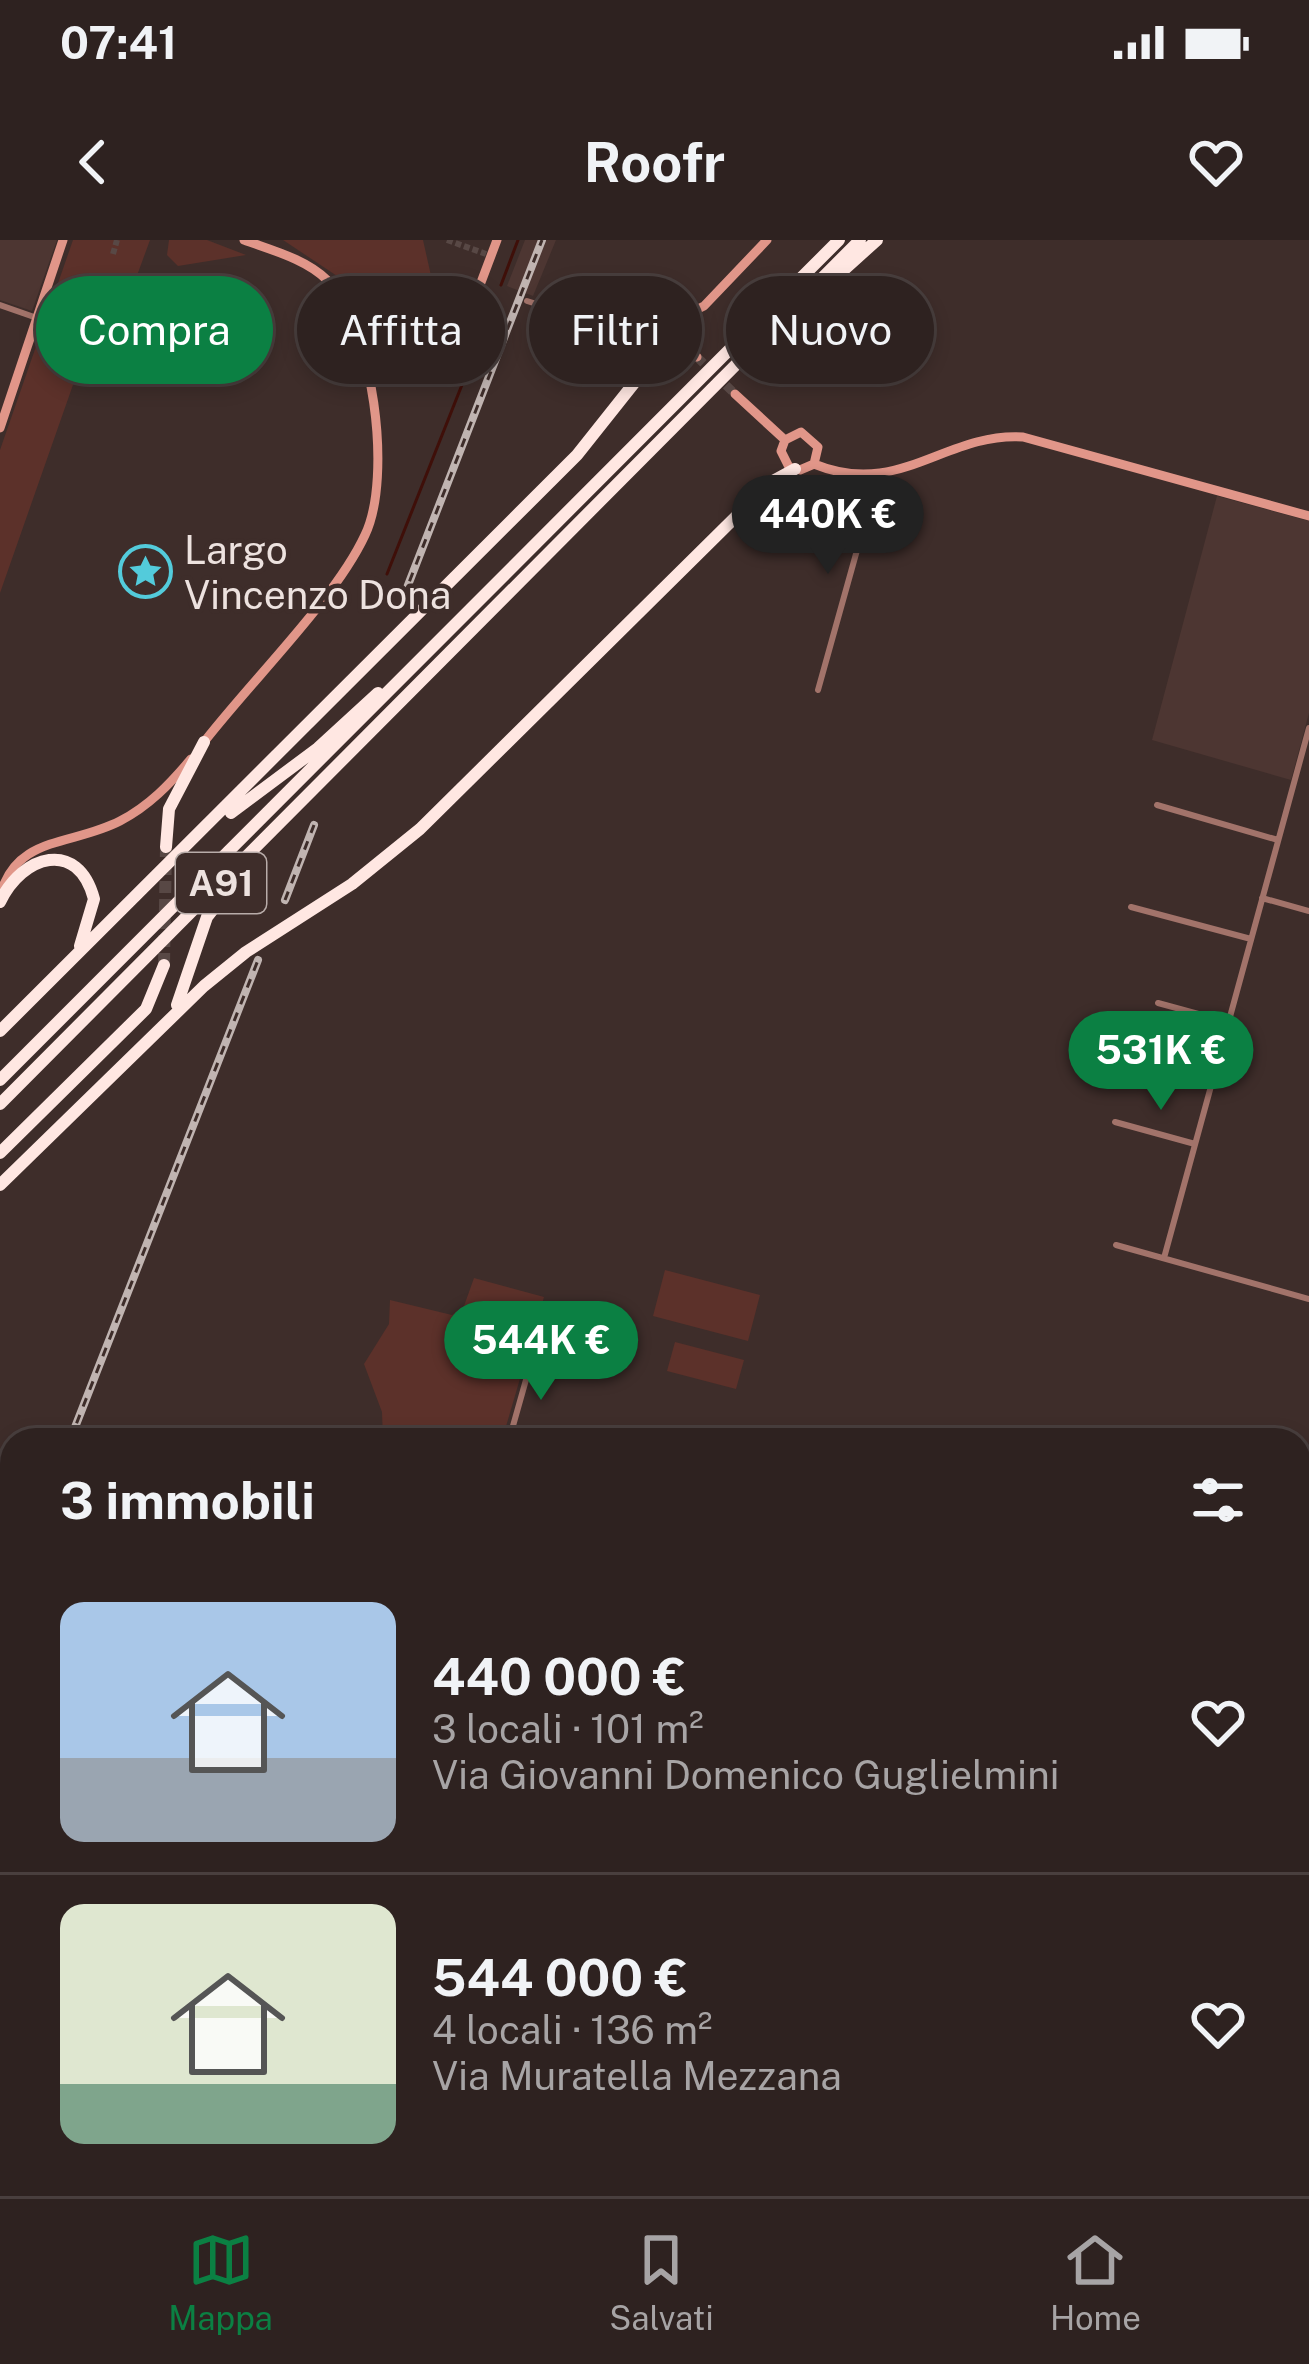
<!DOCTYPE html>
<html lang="it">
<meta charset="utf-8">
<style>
body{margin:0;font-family:"Public Sans",sans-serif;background:#3a2f2d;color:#f1f3f6;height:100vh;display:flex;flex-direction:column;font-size:45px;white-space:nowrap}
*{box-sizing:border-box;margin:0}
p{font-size:39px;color:#a7a4a5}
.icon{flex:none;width:66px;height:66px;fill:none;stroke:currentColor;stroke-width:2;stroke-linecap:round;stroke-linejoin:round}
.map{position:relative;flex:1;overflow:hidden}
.panel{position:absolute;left:0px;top:1188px;width:1311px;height:768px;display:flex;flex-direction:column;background:#2e2220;border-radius:36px 36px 0 0;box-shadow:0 6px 18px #0003,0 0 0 3px #493f3e}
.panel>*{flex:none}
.top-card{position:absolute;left:36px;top:36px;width:1239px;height:108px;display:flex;gap:24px}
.price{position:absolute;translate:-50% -102px;padding:0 27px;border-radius:42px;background:#0b8043;color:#fff;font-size:39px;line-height:78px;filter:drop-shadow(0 3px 6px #0008)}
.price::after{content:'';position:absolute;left:50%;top:72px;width:36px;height:27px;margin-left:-18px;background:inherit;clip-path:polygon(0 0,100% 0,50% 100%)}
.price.active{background:#222;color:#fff}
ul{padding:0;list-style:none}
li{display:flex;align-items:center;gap:36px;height:300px;padding:0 60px}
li+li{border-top:3px solid #493f3e}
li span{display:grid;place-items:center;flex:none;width:336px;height:240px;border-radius:24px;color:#555}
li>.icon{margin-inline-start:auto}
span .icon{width:144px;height:144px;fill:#fffc;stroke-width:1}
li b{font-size:51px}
h2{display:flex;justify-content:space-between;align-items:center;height:144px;padding:0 60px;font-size:51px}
.tag{padding:0 42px;border-radius:54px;background:#2e2220;box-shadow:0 6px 18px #0003,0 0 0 3px #493f3e;font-size:42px;line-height:108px}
.tag.active{background:#0b8043;color:#fff}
.status{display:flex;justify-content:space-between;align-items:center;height:84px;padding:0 60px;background:#2e2220;direction:ltr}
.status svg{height:33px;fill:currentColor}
header{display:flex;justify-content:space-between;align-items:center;height:156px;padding:0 60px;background:#2e2220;font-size:54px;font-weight:700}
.dock{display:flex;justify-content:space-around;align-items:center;height:168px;border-top:3px solid #493f3e;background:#2e2220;font-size:33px;color:#a7a4a5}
.dock a{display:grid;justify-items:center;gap:6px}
.dock .active{color:#0b8043}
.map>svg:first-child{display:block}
.built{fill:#4d3632}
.green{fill:#5c312a}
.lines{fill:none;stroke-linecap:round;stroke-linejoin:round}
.stream{stroke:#3f0f09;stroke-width:3}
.canal{stroke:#3f0f09;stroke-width:9}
.street-tunnel{stroke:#584845;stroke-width:6;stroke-dasharray:6 3;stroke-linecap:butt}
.secondary-tunnel{stroke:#584845;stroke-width:9;stroke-dasharray:9 4.5;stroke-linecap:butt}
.highway-tunnel{stroke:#584845;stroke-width:12;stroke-dasharray:12 6;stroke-linecap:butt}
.street{stroke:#a2736a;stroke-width:6}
.secondary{stroke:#e19689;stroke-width:9}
.highway{stroke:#ffe7e2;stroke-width:12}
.rail-casing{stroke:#c0b4b1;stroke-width:8}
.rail{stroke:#3e2d2a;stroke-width:3;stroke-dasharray:9;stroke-linecap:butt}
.labels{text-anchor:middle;stroke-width:9;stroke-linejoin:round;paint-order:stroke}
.shield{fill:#3e2d2a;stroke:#b8aca9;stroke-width:3}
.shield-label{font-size:36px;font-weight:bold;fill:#ede2df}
.poi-label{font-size:39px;fill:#ede2df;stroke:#3e2d2a;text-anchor:start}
</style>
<div class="status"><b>07:41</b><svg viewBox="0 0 49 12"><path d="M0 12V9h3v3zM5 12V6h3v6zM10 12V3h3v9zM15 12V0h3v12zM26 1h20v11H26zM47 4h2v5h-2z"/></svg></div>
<header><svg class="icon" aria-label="back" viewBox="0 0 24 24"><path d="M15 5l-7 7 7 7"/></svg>Roofr<svg class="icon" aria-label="heart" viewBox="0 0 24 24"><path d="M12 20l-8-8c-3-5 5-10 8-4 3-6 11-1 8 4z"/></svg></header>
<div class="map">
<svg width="1309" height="1956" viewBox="0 0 1309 1956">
<rect width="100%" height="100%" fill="#3e2d2a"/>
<path class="built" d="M0 0H57L32 71 0 60Z
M525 0H556L533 56 507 46Z
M1217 256 1309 281V473L1291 540 1152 500Z
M1299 1699 1309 1701V1897L1299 1894Z
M0 1718 12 1722V1831L0 1826Z"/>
<path class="green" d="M73 0H150L124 71 101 65 0 353V210Z
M169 0H207L246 15 178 26 167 15Z
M283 0H423L434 49 465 62 450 100 424 120 397 114 337 36Z
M665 1030 760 1055 748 1101 653 1076Z
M474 1038 544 1057 502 1200H383L382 1172 364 1124 389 1084 390 1060 452 1075 464 1066Z
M675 1102 744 1120 736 1149 667 1131Z"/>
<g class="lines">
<path class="stream" d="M501 45 518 0
M387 334 496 59"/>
<path class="canal" d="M0 1835 12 1839
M326 1944 364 1956"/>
<path class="street-tunnel" d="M447 0 486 14
M113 14 117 0"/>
<path class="secondary-tunnel" d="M697 117 735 154"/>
<path class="highway-tunnel" d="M164 725 166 607"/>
<path class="street" d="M527 61 638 96
M0 65 37 78
M818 450 878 235
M1157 565 1278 600
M1262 658 1309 671
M1131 667 1251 699
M1158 763 1228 782
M1115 882 1195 904
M1116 1005 1309 1059
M1164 1018 1309 488
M509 1200 533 1115
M0 1894 12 1859"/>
<path class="secondary" d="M346 56 394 120 430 126 460 98 497 0
M638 102a18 18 0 1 1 36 0a18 18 0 1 1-36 0Z
M665 85 704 66 767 0
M675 105 697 117
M735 154 785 200
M0 188 63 0
M785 200 801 192 818 207 814 224
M785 200 781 211 789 227 800 230 814 224
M814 224C899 259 945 192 1023 197L1309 276
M201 506C248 444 335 360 365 295 393 237 373 86 327 40 306 19 271 10 244 0
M0 656C16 595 72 606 120 581 149 566 170 544 191 519"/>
<path class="highway" d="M816 55 877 0
M231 573 318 508 378 453
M166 607 169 569 204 502
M0 662C22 615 78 598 94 659L80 706
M177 765 207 677 248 625
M0 791 577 215 635 142 640 112
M0 840 839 0
M0 864 860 0
M0 913 146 769 164 725
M0 945 204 746 246 712 352 644 420 589 771 242 795 229"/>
<defs>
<path id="rail" d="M403 358 542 0
M285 660 314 585
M70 1200 258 720
M0 1393 12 1362"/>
</defs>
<use href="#rail" class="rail-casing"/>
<use href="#rail" class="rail"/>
</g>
<defs>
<symbol id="sight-ring" viewBox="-11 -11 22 22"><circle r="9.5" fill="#3e2d2a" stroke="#53cbdb" stroke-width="1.5"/><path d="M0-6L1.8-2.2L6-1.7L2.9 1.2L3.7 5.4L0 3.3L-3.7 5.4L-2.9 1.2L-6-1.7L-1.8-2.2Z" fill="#53cbdb"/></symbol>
</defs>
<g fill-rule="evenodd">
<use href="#sight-ring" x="116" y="302" width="59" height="59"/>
</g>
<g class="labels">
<rect class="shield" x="176" y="613" width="90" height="60" rx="9"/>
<g class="shield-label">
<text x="221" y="656">A91</text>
</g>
<g class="poi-label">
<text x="184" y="324">Largo<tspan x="184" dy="45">Vincenzo Dona</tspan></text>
</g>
</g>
</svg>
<b class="price active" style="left:828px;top:337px">440K €</b>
<b class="price" style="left:1161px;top:873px">531K €</b>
<b class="price" style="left:541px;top:1163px">544K €</b>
<div class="top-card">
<a class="tag active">Compra</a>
<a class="tag">Affitta</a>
<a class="tag">Filtri</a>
<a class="tag">Nuovo</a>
</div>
<section class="panel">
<h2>3 immobili<svg class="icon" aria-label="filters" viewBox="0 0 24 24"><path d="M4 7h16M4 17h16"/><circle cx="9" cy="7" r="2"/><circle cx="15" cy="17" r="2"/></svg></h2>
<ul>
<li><span style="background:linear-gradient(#a9c7e8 65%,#9aa5b1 0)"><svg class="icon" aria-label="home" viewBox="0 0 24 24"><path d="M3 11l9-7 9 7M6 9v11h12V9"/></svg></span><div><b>440 000 €</b><p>3 locali · 101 m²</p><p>Via Giovanni Domenico Guglielmini</p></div><svg class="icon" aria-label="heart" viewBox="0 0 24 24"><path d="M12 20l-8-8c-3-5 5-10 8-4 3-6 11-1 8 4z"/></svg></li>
<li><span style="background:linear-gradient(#dfe7d0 75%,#7fa58c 0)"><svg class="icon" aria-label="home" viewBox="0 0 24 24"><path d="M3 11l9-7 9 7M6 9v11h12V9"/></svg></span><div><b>544 000 €</b><p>4 locali · 136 m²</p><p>Via Muratella Mezzana</p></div><svg class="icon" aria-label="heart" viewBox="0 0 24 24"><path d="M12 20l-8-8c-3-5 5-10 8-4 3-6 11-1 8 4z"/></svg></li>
</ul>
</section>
</div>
<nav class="dock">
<a class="active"><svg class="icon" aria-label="map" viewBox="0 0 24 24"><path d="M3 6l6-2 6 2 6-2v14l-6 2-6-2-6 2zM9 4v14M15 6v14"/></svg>Mappa</a>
<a><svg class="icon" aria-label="saved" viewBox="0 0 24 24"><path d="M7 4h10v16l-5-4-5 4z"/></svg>Salvati</a>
<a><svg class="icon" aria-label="home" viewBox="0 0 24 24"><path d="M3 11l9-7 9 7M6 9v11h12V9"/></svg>Home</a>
</nav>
